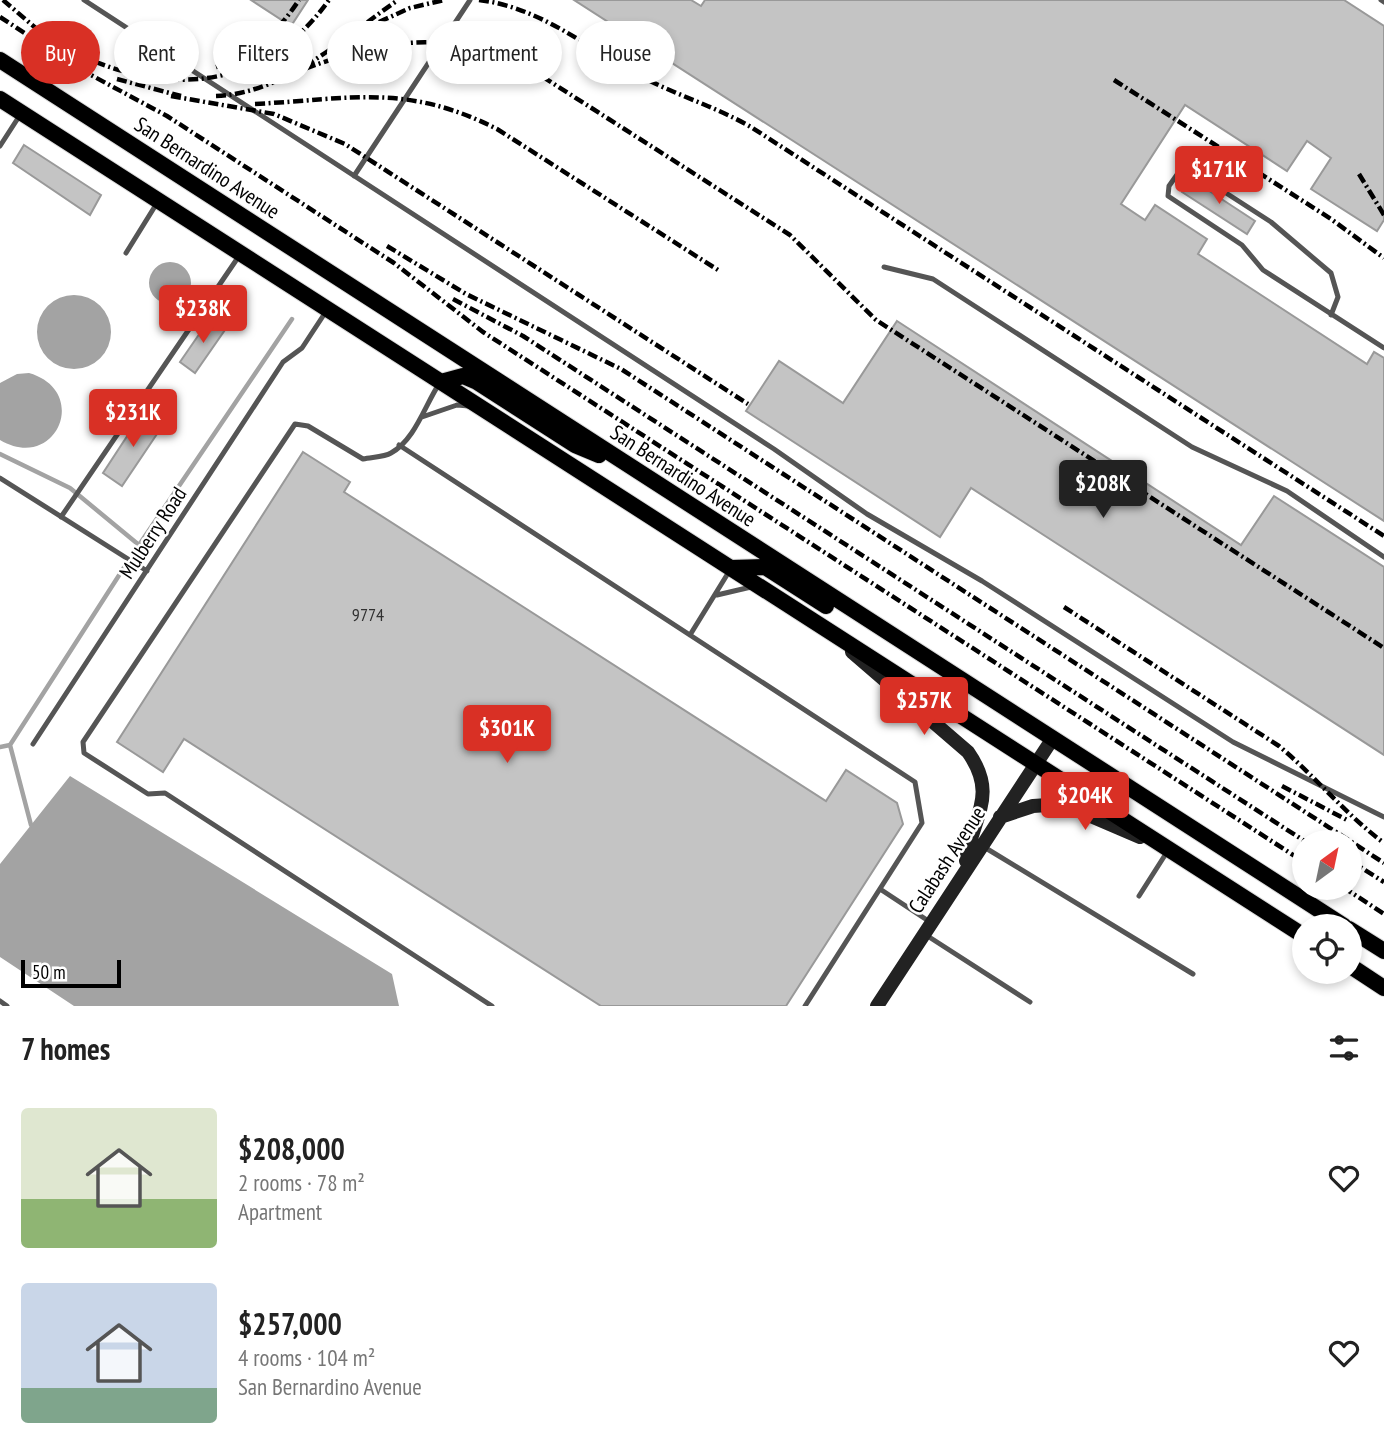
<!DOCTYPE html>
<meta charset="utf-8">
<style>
body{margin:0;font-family:"PT Sans Narrow",sans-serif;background:#f2f2f2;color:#222;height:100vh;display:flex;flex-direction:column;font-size:26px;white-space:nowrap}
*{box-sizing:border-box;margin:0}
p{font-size:23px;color:#767676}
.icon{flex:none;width:38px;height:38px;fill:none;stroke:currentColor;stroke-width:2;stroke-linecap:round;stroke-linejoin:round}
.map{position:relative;height:1006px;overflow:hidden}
.side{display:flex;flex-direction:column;background:#fff;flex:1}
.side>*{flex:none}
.hud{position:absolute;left:21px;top:21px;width:700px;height:63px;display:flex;gap:14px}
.needle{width:46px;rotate:33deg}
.controls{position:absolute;left:1292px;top:830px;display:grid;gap:14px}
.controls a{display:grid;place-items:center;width:70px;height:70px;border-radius:50%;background:#fff;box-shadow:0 4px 10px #0003;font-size:35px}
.scale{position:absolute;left:21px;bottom:18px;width:100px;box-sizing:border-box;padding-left:7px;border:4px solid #000;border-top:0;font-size:19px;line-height:24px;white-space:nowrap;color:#000;-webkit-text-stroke:5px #fff;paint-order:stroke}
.price{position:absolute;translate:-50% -60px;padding:0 16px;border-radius:7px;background:#d93025;color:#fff;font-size:23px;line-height:46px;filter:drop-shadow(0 2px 4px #0008)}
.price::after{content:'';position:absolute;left:50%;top:42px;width:21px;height:16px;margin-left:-10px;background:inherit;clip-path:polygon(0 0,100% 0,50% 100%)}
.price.on{background:#222;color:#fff}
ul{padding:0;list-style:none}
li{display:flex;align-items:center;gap:21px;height:175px;padding:0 21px}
li span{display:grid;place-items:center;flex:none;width:196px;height:140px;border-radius:7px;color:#555}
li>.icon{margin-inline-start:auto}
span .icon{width:84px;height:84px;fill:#fffc;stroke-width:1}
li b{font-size:30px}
h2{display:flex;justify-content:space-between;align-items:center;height:84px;padding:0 21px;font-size:30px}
.tag{padding:0 24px;border-radius:32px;background:#fff;box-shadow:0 4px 10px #0003;font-size:24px;line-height:63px}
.tag.on{background:#d93025;color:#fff}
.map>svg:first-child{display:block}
.water{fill:#a3a3a3}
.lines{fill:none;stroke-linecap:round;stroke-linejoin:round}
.stream{stroke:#a3a3a3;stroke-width:4.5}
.building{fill:#c4c4c4;stroke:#999;stroke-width:2}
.primary-casing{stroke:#dbdbdb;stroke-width:18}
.lane{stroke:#555;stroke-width:5}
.secondary{stroke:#222;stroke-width:14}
.primary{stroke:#000;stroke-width:16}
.rail{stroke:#000;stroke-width:4.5;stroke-dasharray:10 3.5 2 3.5;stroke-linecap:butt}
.labels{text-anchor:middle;stroke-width:5;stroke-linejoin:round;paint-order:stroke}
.number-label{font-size:18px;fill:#313131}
.street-label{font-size:21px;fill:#000;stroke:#fff}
</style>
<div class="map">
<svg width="1384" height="1006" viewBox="0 0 1384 1006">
<rect width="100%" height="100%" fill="#fff"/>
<path class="water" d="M149 283a21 21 0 1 1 42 0a21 21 0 1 1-42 0Z
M37 332a37 37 0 1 1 74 0a37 37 0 1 1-74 0Z
M29 373C91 391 56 473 0 440V383L17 374Z
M70 776 392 974 399 1006H74L0 957V864Z"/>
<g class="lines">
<path class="stream" d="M0 454 70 488 139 545
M137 548 292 319
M0 747 10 745
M31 825 10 745 125 566"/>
</g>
<path class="building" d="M251 0H308L291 26Z
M574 0H691L701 6 705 0H1344L1384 26V220L1377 231 1311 189 1331 158 1307 141 1287 171 1185 105 1121 204 1145 220 1155 205 1207 239 1198 254 1367 364 1374 352 1384 358V521Z
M24 145 101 195 90 215 13 163Z
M1191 179 1255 221 1247 234 1182 192Z
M211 317 227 327 195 373 180 362Z
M897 321 1241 545 1274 496 1384 567V755L971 488 940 537 746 411 779 361 843 403Z
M143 412 163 425 122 486 103 473Z
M303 452 350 482 344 492 826 801 846 770 897 803 903 824 786 1006H601L184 739 163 772 117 742Z"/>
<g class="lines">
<defs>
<path id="primary" d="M0 60 1344 926
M0 99 1304 936
M441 382 463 376 477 382 575 445 599 455
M731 568 765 567 826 606
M1349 929 1384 951
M1349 965 1384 988"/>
</defs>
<use href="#primary" class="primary-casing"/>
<path class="lane" d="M84 0 774 449 867 514 982 581 1233 742 1384 817
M1381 0 1384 2
M0 146 20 115
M354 176 470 0
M126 253 157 203
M884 267 933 279 1192 447 1287 491 1384 557
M1331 315 1338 297 1331 273 1271 222 1192 171 1181 169 1169 186 1168 196 1242 245 1263 270 1384 348
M439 384C425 405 415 440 391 453 384 457 372 457 363 459L308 426 295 424 83 742 84 753 148 794 165 793 492 1006
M422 417 457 405 469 406
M399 445 915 782 922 823 805 1006
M0 478 147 571
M61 517 239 256
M717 595 751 587
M690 635 730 570
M33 744 283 362 302 348 327 310
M984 847 1193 974
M880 889 930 922
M1139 896 1167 852
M926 935 1030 1002
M0 1001 7 1006"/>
<path class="secondary" d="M852 652 968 752C999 796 972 817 966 861
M1000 817 1033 806 1063 804 1140 837
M877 1006 1053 738"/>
<use href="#primary" class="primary"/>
<path class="rail" d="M3 0 45 36
M479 0C545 8 591 52 648 80 682 97 718 108 751 127L1384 536
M0 17 78 68 167 116 394 263 483 332 1304 862
M379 22 410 8 444 0
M61 46C159 98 261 95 329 0
M216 67C254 55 277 33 299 0
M288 75C375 42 440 25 529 68L790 235 876 320 1384 648
M117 79 181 96
M1114 80 1331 219 1384 258
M171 96 274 114 345 144 748 404
M216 96C286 93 343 38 398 0
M255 104C352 99 406 83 497 129L718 270
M1359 174 1384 215
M387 246 466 294 621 369 1384 863
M453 299 523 336 1306 842
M1064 607 1279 746C1316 777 1345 814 1384 843
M1282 786 1347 820
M1349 860 1384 882
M1343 887 1384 914"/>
</g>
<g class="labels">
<g class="number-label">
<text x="368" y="621">9774</text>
</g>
<g class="street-label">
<text transform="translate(207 168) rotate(33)" y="7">San Bernardino Avenue</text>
<text transform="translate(683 476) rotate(33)" y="7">San Bernardino Avenue</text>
<text transform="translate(153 533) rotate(-57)" y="7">Mulberry Road</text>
<text transform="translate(947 860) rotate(-57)" y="7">Calabash Avenue</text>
</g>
</g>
</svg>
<div class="controls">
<a><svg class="needle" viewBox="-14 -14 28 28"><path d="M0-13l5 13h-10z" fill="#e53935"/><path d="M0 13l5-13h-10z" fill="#767676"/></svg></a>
<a><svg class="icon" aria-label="locate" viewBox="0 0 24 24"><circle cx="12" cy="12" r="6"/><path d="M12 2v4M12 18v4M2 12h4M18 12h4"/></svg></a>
</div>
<div class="scale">50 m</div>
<b class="price" style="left:1219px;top:206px">$171K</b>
<b class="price" style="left:203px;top:345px">$238K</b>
<b class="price" style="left:133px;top:449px">$231K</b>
<b class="price on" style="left:1103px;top:520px">$208K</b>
<b class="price" style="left:924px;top:737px">$257K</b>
<b class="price" style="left:507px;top:765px">$301K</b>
<b class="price" style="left:1085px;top:832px">$204K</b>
<div class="hud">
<a class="tag on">Buy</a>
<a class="tag">Rent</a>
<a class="tag">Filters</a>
<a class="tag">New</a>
<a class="tag">Apartment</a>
<a class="tag">House</a>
</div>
</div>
<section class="side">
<h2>7 homes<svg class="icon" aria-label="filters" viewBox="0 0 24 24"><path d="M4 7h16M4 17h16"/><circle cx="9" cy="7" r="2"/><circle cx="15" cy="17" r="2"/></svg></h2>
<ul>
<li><span style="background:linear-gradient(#dfe7d0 65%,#8fb573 0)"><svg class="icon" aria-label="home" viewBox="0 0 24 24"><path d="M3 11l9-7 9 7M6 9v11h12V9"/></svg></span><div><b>$208,000</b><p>2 rooms · 78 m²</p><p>Apartment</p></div><svg class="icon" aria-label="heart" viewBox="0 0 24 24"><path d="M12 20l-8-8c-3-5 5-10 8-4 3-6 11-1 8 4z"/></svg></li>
<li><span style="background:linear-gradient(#c9d6e8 75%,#7fa58c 0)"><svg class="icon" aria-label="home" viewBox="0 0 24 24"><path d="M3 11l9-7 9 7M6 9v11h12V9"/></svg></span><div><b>$257,000</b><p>4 rooms · 104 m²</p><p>San Bernardino Avenue</p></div><svg class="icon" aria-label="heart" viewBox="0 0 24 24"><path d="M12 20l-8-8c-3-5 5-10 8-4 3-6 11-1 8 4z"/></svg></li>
</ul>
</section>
